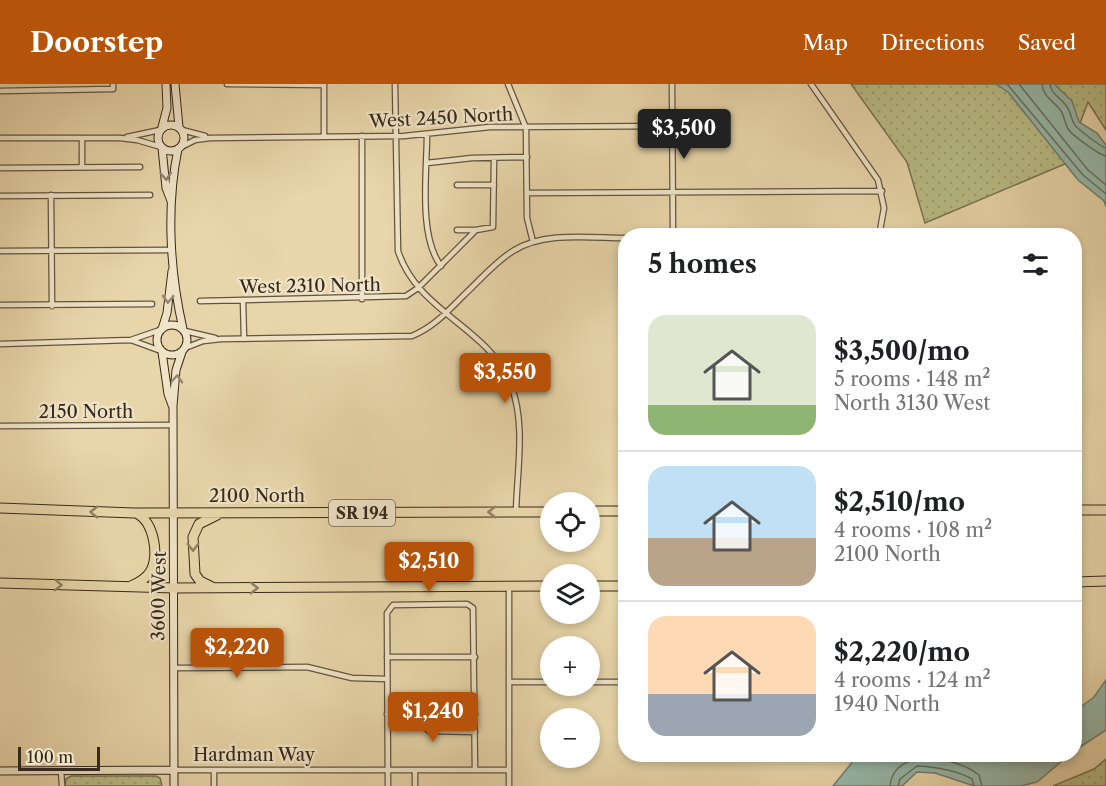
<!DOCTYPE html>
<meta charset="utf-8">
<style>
body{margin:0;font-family:"Libre Caslon Text",serif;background:#f2f2f2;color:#202124;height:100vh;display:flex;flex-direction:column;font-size:22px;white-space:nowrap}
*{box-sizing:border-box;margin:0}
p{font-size:20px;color:#757577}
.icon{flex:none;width:33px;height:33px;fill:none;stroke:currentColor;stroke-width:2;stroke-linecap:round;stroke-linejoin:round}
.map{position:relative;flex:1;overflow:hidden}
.panel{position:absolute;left:618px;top:144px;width:464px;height:534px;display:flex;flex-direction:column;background:#fff;border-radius:24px;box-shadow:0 3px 9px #0003}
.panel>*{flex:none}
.fabs{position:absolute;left:540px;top:408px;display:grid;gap:12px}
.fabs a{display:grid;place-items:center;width:60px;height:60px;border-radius:50%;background:#fff;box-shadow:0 3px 9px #0003;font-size:30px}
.scale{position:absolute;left:18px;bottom:15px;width:82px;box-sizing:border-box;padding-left:6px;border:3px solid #37291b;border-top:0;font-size:16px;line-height:21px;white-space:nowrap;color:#37291b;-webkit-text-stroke:4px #f0e4c8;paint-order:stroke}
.price{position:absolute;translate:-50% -51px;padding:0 14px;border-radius:6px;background:#b45309;color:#fff;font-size:20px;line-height:39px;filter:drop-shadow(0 2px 3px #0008)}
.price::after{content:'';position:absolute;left:50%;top:36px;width:18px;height:14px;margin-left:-9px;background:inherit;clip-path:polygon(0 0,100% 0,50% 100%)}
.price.current{background:#222;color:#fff}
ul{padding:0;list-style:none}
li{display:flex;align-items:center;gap:18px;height:150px;padding:0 30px}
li+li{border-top:2px solid #e0e0e0}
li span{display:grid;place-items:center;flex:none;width:168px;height:120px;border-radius:18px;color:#555}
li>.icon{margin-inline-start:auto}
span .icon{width:72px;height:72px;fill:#fffc;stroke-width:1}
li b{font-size:26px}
h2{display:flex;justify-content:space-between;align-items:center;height:72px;padding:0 30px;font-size:26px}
header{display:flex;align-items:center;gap:36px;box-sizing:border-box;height:84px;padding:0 30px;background:#b45309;color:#fff}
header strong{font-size:28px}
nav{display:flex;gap:33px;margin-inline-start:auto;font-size:21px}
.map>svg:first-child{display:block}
.green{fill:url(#green-dots);stroke:#787350;stroke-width:1.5}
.water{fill:#97b9ab;stroke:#717f71;stroke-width:1.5}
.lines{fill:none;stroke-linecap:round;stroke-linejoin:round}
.shore{stroke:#677163;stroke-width:1.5}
.street-casing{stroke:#63543f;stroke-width:7}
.secondary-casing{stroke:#37291b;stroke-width:9}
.highway-casing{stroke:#37291b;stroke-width:11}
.street{stroke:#f0e4c8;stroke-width:4.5}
.secondary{stroke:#f0e4c8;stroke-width:7}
.highway{stroke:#e8d6aa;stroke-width:9}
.oneway{stroke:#948672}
.oneway2{stroke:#908062}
.labels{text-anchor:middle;stroke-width:4.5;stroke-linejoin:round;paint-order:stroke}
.shield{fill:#f0e4c8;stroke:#6e614f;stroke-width:1.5}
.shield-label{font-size:16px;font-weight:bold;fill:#37291b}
.street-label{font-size:18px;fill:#37291b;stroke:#f0e4c8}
</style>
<header>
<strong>Doorstep</strong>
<nav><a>Map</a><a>Directions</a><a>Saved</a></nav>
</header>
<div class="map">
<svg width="1106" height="702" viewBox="0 0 1106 702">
<defs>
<pattern id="green-dots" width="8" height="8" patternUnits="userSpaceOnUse" patternTransform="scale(1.5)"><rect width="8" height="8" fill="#b9bd86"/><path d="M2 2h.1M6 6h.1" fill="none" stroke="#a0a273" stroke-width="1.8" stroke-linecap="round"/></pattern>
</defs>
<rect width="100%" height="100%" fill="#e8d6aa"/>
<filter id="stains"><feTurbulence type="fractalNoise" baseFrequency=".00333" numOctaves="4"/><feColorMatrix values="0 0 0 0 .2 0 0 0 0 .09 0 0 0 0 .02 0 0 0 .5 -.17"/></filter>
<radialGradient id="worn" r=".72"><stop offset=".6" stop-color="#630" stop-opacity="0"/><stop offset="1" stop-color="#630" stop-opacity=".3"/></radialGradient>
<path class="green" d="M851 0H1106V46L1088 18 1065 80 925 139 907 78Z
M1106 675V702H1053L1094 685Z
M71 692H156L160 694 162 702H65L66 695Z"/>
<path class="water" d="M996 0H1054L1072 17 1079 38 1097 49 1106 61V123L1104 117 1078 96 1008 8Z
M1106 596V646L1074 667V628L1094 613Z
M1008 671H1069L1037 698 1021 702H974L935 689 917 688 902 702H833L858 671Z"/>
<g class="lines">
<path class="shore" d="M1007 0 1083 91 1106 110
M1019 0 1088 86 1106 101
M1042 0C1043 13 1054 17 1061 27 1064 32 1065 39 1068 45 1072 51 1099 71 1106 72
M1050 0C1051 11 1062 14 1067 23 1071 28 1071 36 1075 41 1077 45 1103 64 1106 64
M890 702C893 662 958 673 979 691L982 702
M898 702 900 695 917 682C936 683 956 686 972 695L974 702"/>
<defs>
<path id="street" d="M227 0 324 1
M324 0V52
M395 0 398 167C418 229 490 244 511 301 526 340 517 386 516 428
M508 0 526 44 527 134 533 158
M672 0 673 152
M811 0 878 96 884 124 879 152
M0 7 113 5V0
M182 46 205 52
M427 50C427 87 418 152 441 182
M362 52V215
M127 53 160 46
M0 54H120L137 56 161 63
M82 54V83
M181 63 195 56 210 54 404 52 490 43 672 42
M427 79 472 74 527 73
M0 84 140 83
M457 101H494
M527 109 882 107
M51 111 52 222
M0 112 150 111
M457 146H476
M0 167 172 166
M243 216 244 255
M200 217 406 212 418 204 476 146 493 143 494 74
M0 221 152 220
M185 247 215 254
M131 256 160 246
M0 260 131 256 161 267
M185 264 203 257 221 255 412 252C434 243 448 227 465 210 480 196 495 178 513 167 544 147 590 154 626 154
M0 342 173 341
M509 502V702
M387 573H475
M173 584 307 583 352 594 387 595
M509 598H550
M590 598H626
M387 630H475
M424 630V642L429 647 475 648
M174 686H509
M214 686V702
M415 686V702
M61 687 62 702
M388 702 387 529 393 521 467 520 473 524 475 686"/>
<path id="secondary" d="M175 0 179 43
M158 54a13 13 0 1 1 26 0a13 13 0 1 1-26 0Z
M162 43 167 24 166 0
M162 64 166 104 171 117
M178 65C166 123 170 188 183 245
M157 256a15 15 0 1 1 30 0a15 15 0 1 1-30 0Z
M162 245 167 229 172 187
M162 268 168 310 172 321
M0 687 174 686
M174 702 173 322 176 286 182 268"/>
<path id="highway" d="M0 424 134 429 550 428
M1074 426H1106
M590 427H626
M1074 498 1106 497
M0 499 175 504 550 502
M131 502C138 499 146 495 150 488 160 473 154 437 136 429
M590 502H626
M212 503 200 497 195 490 193 453 199 440 217 431"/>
</defs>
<use href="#street" class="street-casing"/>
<use href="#secondary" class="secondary-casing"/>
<use href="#highway" class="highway-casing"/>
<use href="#street" class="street"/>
<use href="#secondary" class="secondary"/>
<use href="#highway" class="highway"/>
</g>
<defs><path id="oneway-chevron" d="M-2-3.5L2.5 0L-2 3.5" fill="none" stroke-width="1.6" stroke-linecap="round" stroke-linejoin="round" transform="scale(1.5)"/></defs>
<g class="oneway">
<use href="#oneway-chevron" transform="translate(166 92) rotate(86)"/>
<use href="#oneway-chevron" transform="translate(168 215) rotate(92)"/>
<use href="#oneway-chevron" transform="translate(177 295) rotate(-87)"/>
</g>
<g class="oneway2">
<use href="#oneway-chevron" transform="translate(94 428) rotate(-179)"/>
<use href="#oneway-chevron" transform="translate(492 428) rotate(180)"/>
<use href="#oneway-chevron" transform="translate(193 463) rotate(90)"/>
<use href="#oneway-chevron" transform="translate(58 501) rotate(2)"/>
<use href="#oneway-chevron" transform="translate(254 504)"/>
</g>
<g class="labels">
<rect class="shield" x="329" y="416" width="66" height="26" rx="4.5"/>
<g class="shield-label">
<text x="362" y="435">SR 194</text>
</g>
<g class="street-label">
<text transform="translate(441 34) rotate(-3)" y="6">West 2450 North</text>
<text transform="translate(310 202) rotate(-1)" y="6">West 2310 North</text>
<text x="86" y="334">2150 North</text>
<text x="257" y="418">2100 North</text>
<text transform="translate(159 512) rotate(-89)" y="6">3600 West</text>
<text x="254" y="677">Hardman Way</text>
</g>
</g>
<rect width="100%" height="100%" filter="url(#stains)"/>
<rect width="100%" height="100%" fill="url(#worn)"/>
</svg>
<div class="fabs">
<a><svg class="icon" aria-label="locate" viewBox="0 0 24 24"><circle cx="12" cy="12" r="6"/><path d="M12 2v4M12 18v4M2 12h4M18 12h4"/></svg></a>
<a><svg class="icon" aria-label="layers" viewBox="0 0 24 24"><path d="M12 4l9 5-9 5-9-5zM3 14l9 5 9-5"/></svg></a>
<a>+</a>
<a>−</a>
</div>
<div class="scale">100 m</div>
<b class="price current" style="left:684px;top:76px">$3,500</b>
<b class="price" style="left:505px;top:320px">$3,550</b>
<b class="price" style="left:429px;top:509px">$2,510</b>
<b class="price" style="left:237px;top:595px">$2,220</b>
<b class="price" style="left:433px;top:659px">$1,240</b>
<section class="panel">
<h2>5 homes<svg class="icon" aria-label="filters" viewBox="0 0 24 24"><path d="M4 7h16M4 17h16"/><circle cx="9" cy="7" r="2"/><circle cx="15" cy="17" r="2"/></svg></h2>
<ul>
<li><span style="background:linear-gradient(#dfe7d0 75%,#8fb573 0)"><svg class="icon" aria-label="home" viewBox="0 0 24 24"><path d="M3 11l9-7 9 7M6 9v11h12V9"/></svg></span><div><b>$3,500/mo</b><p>5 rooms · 148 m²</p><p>North 3130 West</p></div></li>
<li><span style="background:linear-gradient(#bfe0f5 60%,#b9a48a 0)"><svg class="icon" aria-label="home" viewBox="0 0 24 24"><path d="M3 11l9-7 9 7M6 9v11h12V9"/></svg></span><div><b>$2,510/mo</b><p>4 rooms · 108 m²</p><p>2100 North</p></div></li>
<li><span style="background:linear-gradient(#ffd9b3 65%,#9aa5b1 0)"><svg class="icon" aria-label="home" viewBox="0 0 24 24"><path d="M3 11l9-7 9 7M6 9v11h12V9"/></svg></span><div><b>$2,220/mo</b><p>4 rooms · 124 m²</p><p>1940 North</p></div></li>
</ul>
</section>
</div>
